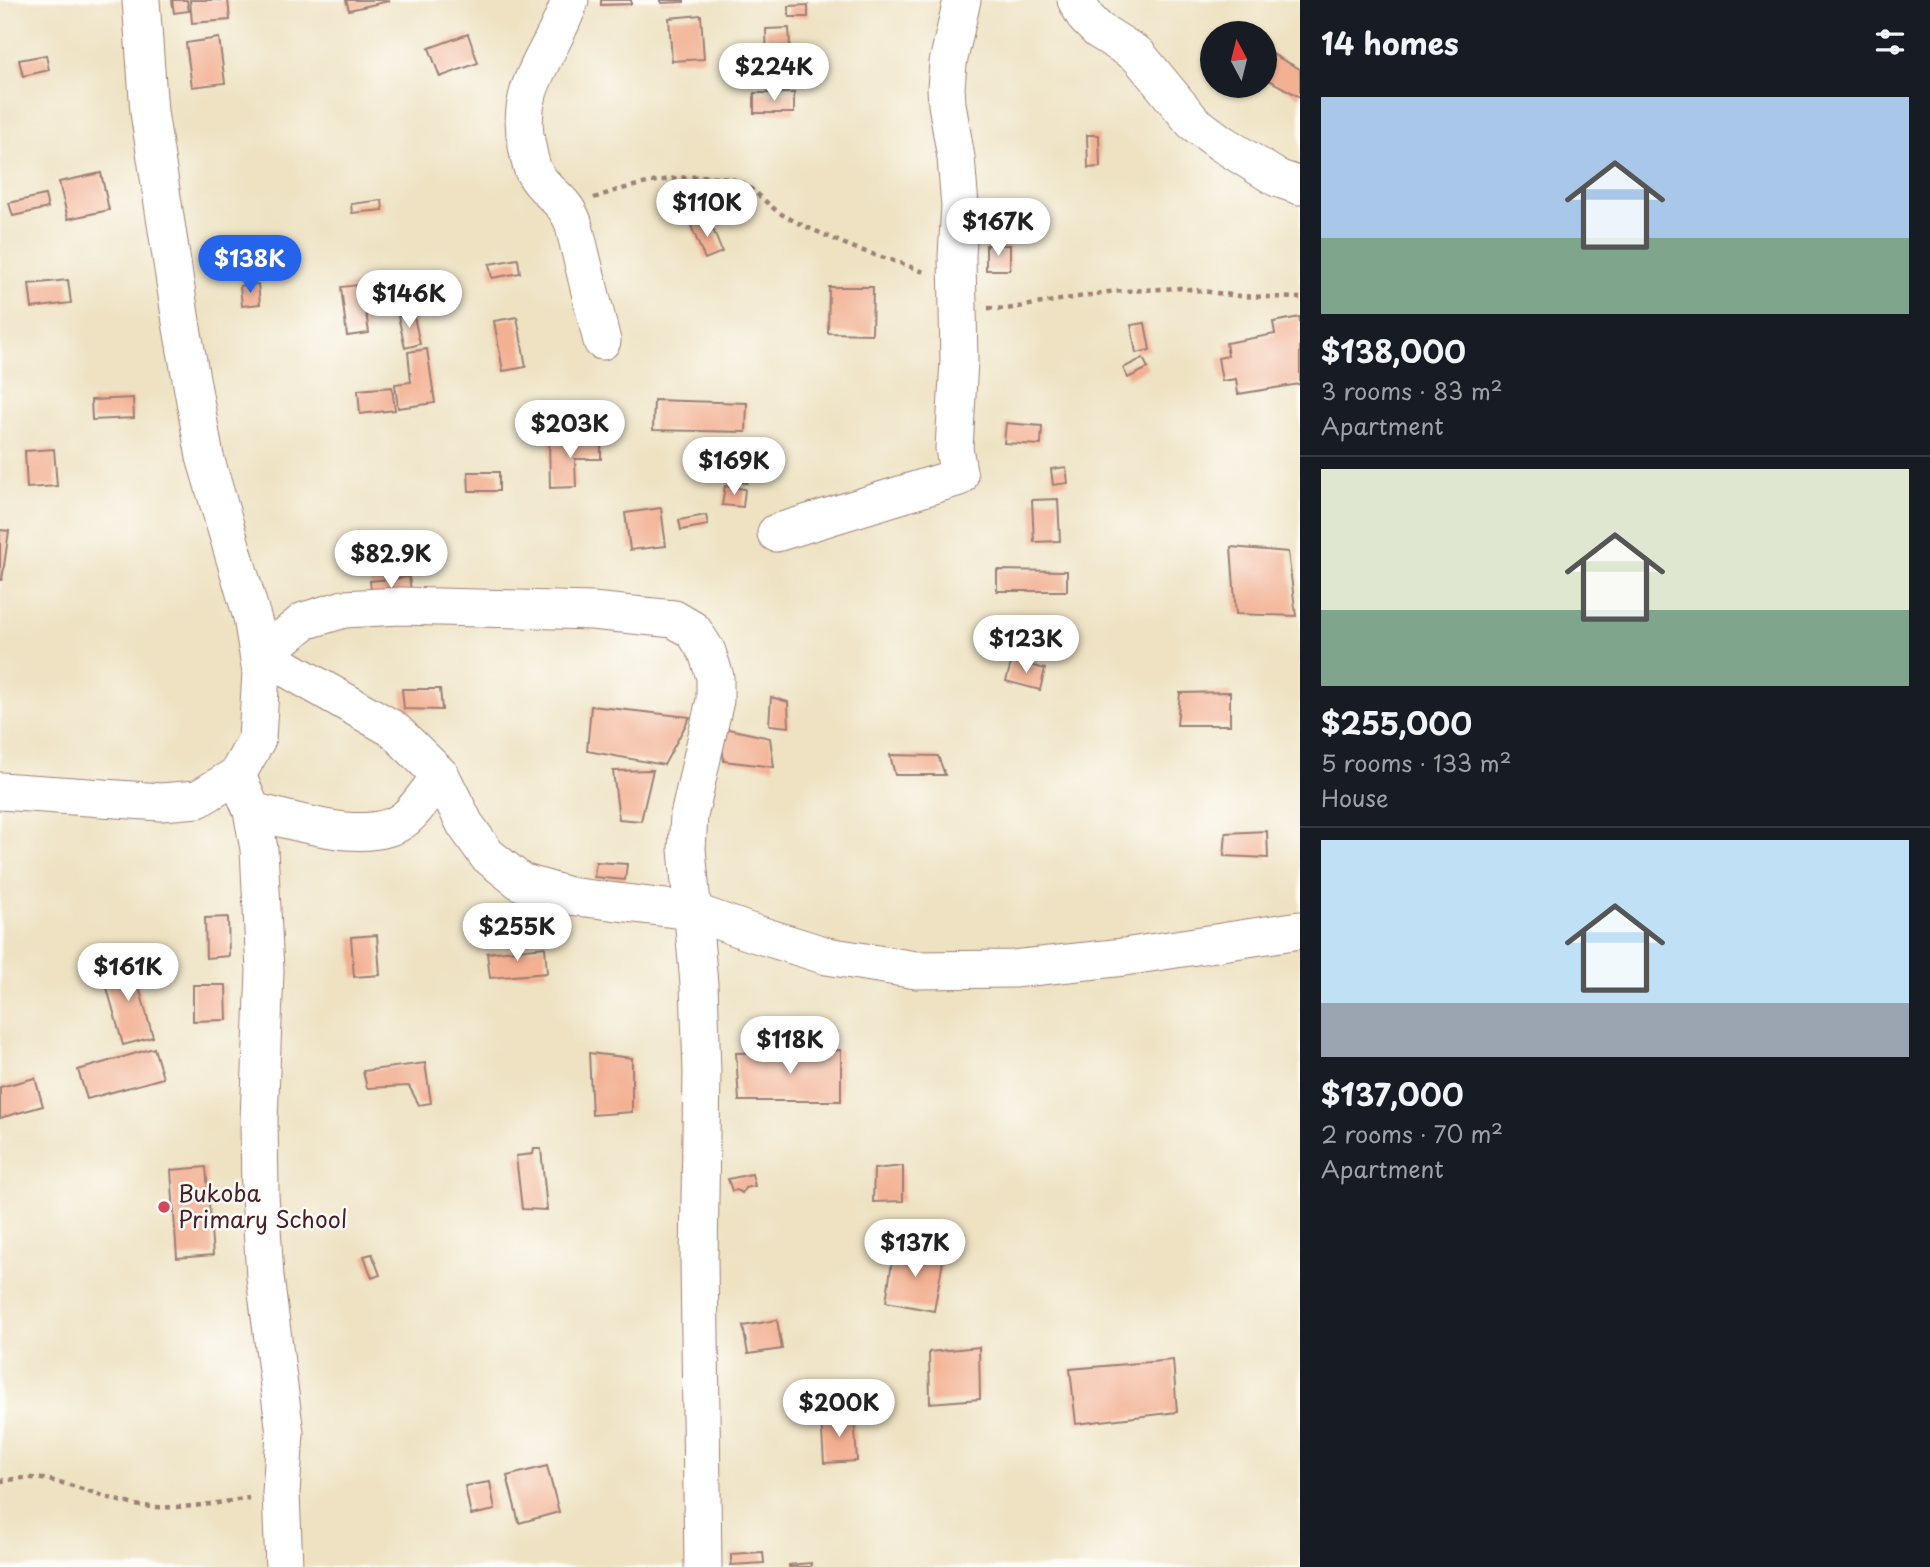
<!DOCTYPE html>
<meta charset="utf-8">
<style>
body{margin:0;font-family:"Playpen Sans",sans-serif;background:#242831;color:#f1f3f6;height:100vh;display:flex;flex-direction:column;font-size:26px;white-space:nowrap}
*{box-sizing:border-box;margin:0}
p{font-size:23px;color:#9ea1a6}
.icon{flex:none;width:38px;height:38px;fill:none;stroke:currentColor;stroke-width:2;stroke-linecap:round;stroke-linejoin:round}
.map{position:relative;flex:1;overflow:hidden}
.details{display:flex;flex-direction:column;background:#171b24;width:630px}
.details>*{flex:none}
.needle{width:46px;rotate:353deg}
.controls{position:absolute;left:1200px;top:21px;display:grid;gap:14px}
.controls a{display:grid;place-items:center;width:77px;height:77px;border-radius:50%;background:#171b24;box-shadow:0 2px 5px #0004;font-size:35px}
.price{position:absolute;translate:-50% -60px;padding:0 16px;border-radius:24px;background:#fff;color:#222;font-size:23px;line-height:46px;filter:drop-shadow(0 2px 4px #0008)}
.price::after{content:'';position:absolute;left:50%;top:42px;width:21px;height:16px;margin-left:-10px;background:inherit;clip-path:polygon(0 0,100% 0,50% 100%)}
.price.active{background:#2563eb;color:#fff}
ul{padding:0;list-style:none}
li{display:grid;align-content:center;gap:14px;height:371px;padding:0 21px}
li+li{border-top:2px solid #363941}
li span{display:grid;place-items:center;height:217px;border-radius:0px;color:#555}
li>.icon{margin-inline-start:auto}
span .icon{width:126px;height:126px;fill:#fffc;stroke-width:1}
li b{font-size:30px}
h2{display:flex;justify-content:space-between;align-items:center;height:84px;padding:0 21px;font-size:30px}
main{display:flex;flex:1;min-height:0}
.map>svg:first-child{display:block}
.building{fill:#f3b093}
.lines{fill:none;stroke-linecap:round;stroke-linejoin:round}
.minor-casing{stroke:#9c8076;stroke-width:39}
.path{stroke:#9c8076;stroke-width:4.5;stroke-dasharray:5 5;stroke-linecap:butt}
.minor{stroke:#fff;stroke-width:37}
.poi-dot{fill:#d1495b;stroke:#fdfcf7;stroke-width:2.5}
.labels{text-anchor:middle;stroke-width:5;stroke-linejoin:round;paint-order:stroke}
.poi-label{font-size:23px;fill:#4a1f2b;stroke:#fdfcf7;text-anchor:start}
</style>
<main>
<div class="map">
<svg width="1300" height="1567" viewBox="0 0 1300 1567">
<rect width="100%" height="100%" fill="#fdfcf7"/>
<filter id="ink" filterUnits="userSpaceOnUse"><feTurbulence type="fractalNoise" baseFrequency=".0143" numOctaves="2"/><feDisplacementMap in="SourceGraphic" scale="14" xChannelSelector="R" yChannelSelector="G"/><feConvolveMatrix kernelMatrix="1 2 1 2 8 2 1 2 1" color-interpolation-filters="sRGB"/></filter>
<filter id="wash" filterUnits="userSpaceOnUse"><feTurbulence type="fractalNoise" baseFrequency=".00686" numOctaves="4" result="noise"/><feDisplacementMap in="SourceGraphic" scale="28" xChannelSelector="R" yChannelSelector="G"/><feGaussianBlur stdDeviation="1.57" result="paint"/><feColorMatrix in="noise" values="0 0 0 0 0 0 0 0 0 0 0 0 0 0 0 0 0 1.4 0 .05"/><feComposite in="paint" operator="in"/></filter>
<g filter="url(#wash)">
<rect width="100%" height="100%" fill="#eee2c2"/>
<g id="blocks">
<path class="building" d="M172 0H187L189 11 174 13Z
M190 0H228L230 20 192 23Z
M346 0H389V1L349 10Z
M601 0H631V4L601 5Z
M661 0H684V2L661 3Z
M808 5V17H789V6Z
M701 15 704 59 672 61 669 18Z
M789 28 791 64 767 65 766 29Z
M468 34 478 63 440 77 429 48Z
M219 38 225 83 192 87 186 43Z
M1272 54 1300 69V97L1265 78V66Z
M46 55 49 70 23 76 19 60Z
M754 93H794V113H754Z
M1087 135H1099L1100 167 1088 168Z
M101 173 109 210 68 219 59 182Z
M45 195 48 208 13 216 9 203Z
M382 200 383 210 352 213 351 204Z
M709 219 722 252 705 259 691 226Z
M986 245H1010V270H986Z
M518 259 520 273 492 278 489 264Z
M68 280 71 303 32 308 29 284Z
M399 280 402 308 366 312 369 333 347 336 341 287Z
M258 284 260 304 242 306 240 286Z
M829 287H873L872 334 828 333Z
M413 312 420 344 405 348 398 316Z
M517 317 526 367 503 371 494 321Z
M1300 317V384L1238 394 1236 379 1222 381 1218 358 1228 356 1226 343 1275 334 1273 322Z
M1145 323 1150 350 1136 353 1131 325Z
M427 349 435 403 398 408 395 384 411 382 408 352Z
M1143 358 1148 368 1128 378 1123 368Z
M392 387 395 410 360 414 358 390Z
M133 398 134 418 92 420 91 400Z
M654 400 747 403 746 432 653 430Z
M1006 423 1042 426 1041 445 1004 443Z
M549 440H601V459H575L576 487 550 488Z
M54 449 57 486 27 488 25 451Z
M726 455H747V483L726 482Z
M1066 467 1068 483 1053 485 1051 469Z
M468 472H499V491H469Z
M725 486 745 489 743 507 722 505Z
M1058 499 1060 541 1034 542 1032 500Z
M661 508 666 546 630 550 625 513Z
M706 515 708 525 681 530 679 520Z
M0 530 9 531 2 580H0Z
M1231 547 1288 552 1296 616 1236 614Z
M997 570 1067 571V591H997Z
M409 577 412 598 372 603 370 581Z
M1012 660 1045 669 1040 690 1006 681Z
M402 689H440L442 710 404 709Z
M1230 692V725H1177L1180 693Z
M771 697 788 702 789 727 769 725Z
M591 706 690 717 664 765 587 751Z
M719 727 770 738 774 767 724 761Z
M890 755 938 756 945 775H895Z
M653 770 641 821 619 819 613 771Z
M1267 831 1268 858 1224 856 1226 833Z
M596 862 627 864 625 880 594 877Z
M228 917 229 956 206 958 205 918Z
M377 935 380 975 354 977 351 937Z
M545 947 547 973 490 978 487 953Z
M132 962 153 1037 123 1045 102 970Z
M193 985H226L227 1020 193 1021Z
M154 1048 163 1078 87 1099 78 1070Z
M841 1050V1101H739L736 1053Z
M589 1053 632 1058V1112L592 1115Z
M425 1063 431 1103 419 1105 409 1086 367 1088 363 1071Z
M35 1078 43 1106 0 1118V1087Z
M534 1149H541L547 1210 522 1209 516 1156 533 1154Z
M903 1166V1201L873 1202 874 1169Z
M206 1167 213 1255 177 1258 171 1170Z
M752 1174 755 1186 745 1188 742 1193 737 1190 732 1191 728 1179Z
M894 1248 944 1255 934 1311 886 1302Z
M372 1254 380 1275 372 1278 364 1256Z
M777 1320 782 1349 748 1354 743 1326Z
M979 1347 980 1399 930 1403 929 1352Z
M1173 1360 1177 1412 1076 1424 1070 1369Z
M854 1415 857 1461 824 1463 821 1418Z
M547 1466 559 1512 519 1523 507 1476Z
M490 1482 495 1510 471 1515 465 1486Z
M763 1552 764 1563 731 1565V1554Z
M811 1563V1567H789V1565Z"/>
</g>
</g>
<g filter="url(#ink)">
<use href="#blocks" fill-opacity="0" stroke="#9c8076" stroke-width="2"/>
<g class="lines">
<defs>
<path id="minor" d="M570 0C553 54 513 86 527 146 529 155 530 164 534 172 546 194 563 197 573 222L602 341
M1076 0 1086 18 1098 30 1138 55 1193 122 1221 143 1277 178 1300 186
M776 533 959 477 954 448 959 361 957 256 960 206 956 158 947 104 946 88 948 63 962 0
M252 617 263 655 393 729 441 776 465 824 487 855 521 882 569 896 691 911 747 931 827 956 916 970 1013 969 1124 957 1300 930
M263 655 304 621 344 609 400 606 592 611 674 619 693 630 707 652 715 677V700L689 816 687 849 699 984 702 1072 699 1260 703 1567
M237 775 252 811 259 849 265 971 259 1120 260 1194 265 1277 285 1433 281 1493 284 1567
M0 791 161 802 198 799 237 775 257 739 261 672 252 617 205 457 182 328 149 112 141 0
M252 811C292 820 371 848 406 818 419 807 429 789 441 776"/>
</defs>
<use href="#minor" class="minor-casing"/>
<path class="path" d="M594 198C627 185 707 167 740 182 756 190 768 206 783 215 799 224 818 232 836 240 865 254 897 260 926 273
M988 308 1006 309 1108 292 1180 288 1239 296 1300 298
M0 1481C10 1480 22 1477 32 1478 68 1480 101 1498 136 1505 172 1511 213 1504 249 1498"/>
<use href="#minor" class="minor"/>
</g>
</g>
<circle class="poi-dot" cx="164" cy="1207" r="7"/>
<g class="labels">
<g class="poi-label">
<text x="178" y="1202">Bukoba<tspan x="178" dy="26">Primary School</tspan></text>
</g>
</g>
</svg>
<div class="controls">
<a><svg class="needle" viewBox="-14 -14 28 28"><path d="M0-13l5 13h-10z" fill="#e53935"/><path d="M0 13l5-13h-10z" fill="#9ea1a6"/></svg></a>
</div>
<b class="price" style="left:774px;top:103px">$224K</b>
<b class="price" style="left:707px;top:239px">$110K</b>
<b class="price" style="left:998px;top:258px">$167K</b>
<b class="price active" style="left:250px;top:295px">$138K</b>
<b class="price" style="left:409px;top:330px">$146K</b>
<b class="price" style="left:570px;top:460px">$203K</b>
<b class="price" style="left:734px;top:497px">$169K</b>
<b class="price" style="left:391px;top:590px">$82.9K</b>
<b class="price" style="left:1026px;top:675px">$123K</b>
<b class="price" style="left:517px;top:963px">$255K</b>
<b class="price" style="left:128px;top:1003px">$161K</b>
<b class="price" style="left:790px;top:1076px">$118K</b>
<b class="price" style="left:915px;top:1279px">$137K</b>
<b class="price" style="left:839px;top:1439px">$200K</b>
</div>
<section class="details">
<h2>14 homes<svg class="icon" aria-label="filters" viewBox="0 0 24 24"><path d="M4 7h16M4 17h16"/><circle cx="9" cy="7" r="2"/><circle cx="15" cy="17" r="2"/></svg></h2>
<ul>
<li><span style="background:linear-gradient(#a9c7e8 65%,#7fa58c 0)"><svg class="icon" aria-label="home" viewBox="0 0 24 24"><path d="M3 11l9-7 9 7M6 9v11h12V9"/></svg></span><div><b>$138,000</b><p>3 rooms · 83 m²</p><p>Apartment</p></div></li>
<li><span style="background:linear-gradient(#dfe7d0 65%,#7fa58c 0)"><svg class="icon" aria-label="home" viewBox="0 0 24 24"><path d="M3 11l9-7 9 7M6 9v11h12V9"/></svg></span><div><b>$255,000</b><p>5 rooms · 133 m²</p><p>House</p></div></li>
<li><span style="background:linear-gradient(#bfe0f5 75%,#9aa5b1 0)"><svg class="icon" aria-label="home" viewBox="0 0 24 24"><path d="M3 11l9-7 9 7M6 9v11h12V9"/></svg></span><div><b>$137,000</b><p>2 rooms · 70 m²</p><p>Apartment</p></div></li>
</ul>
</section>
</main>
